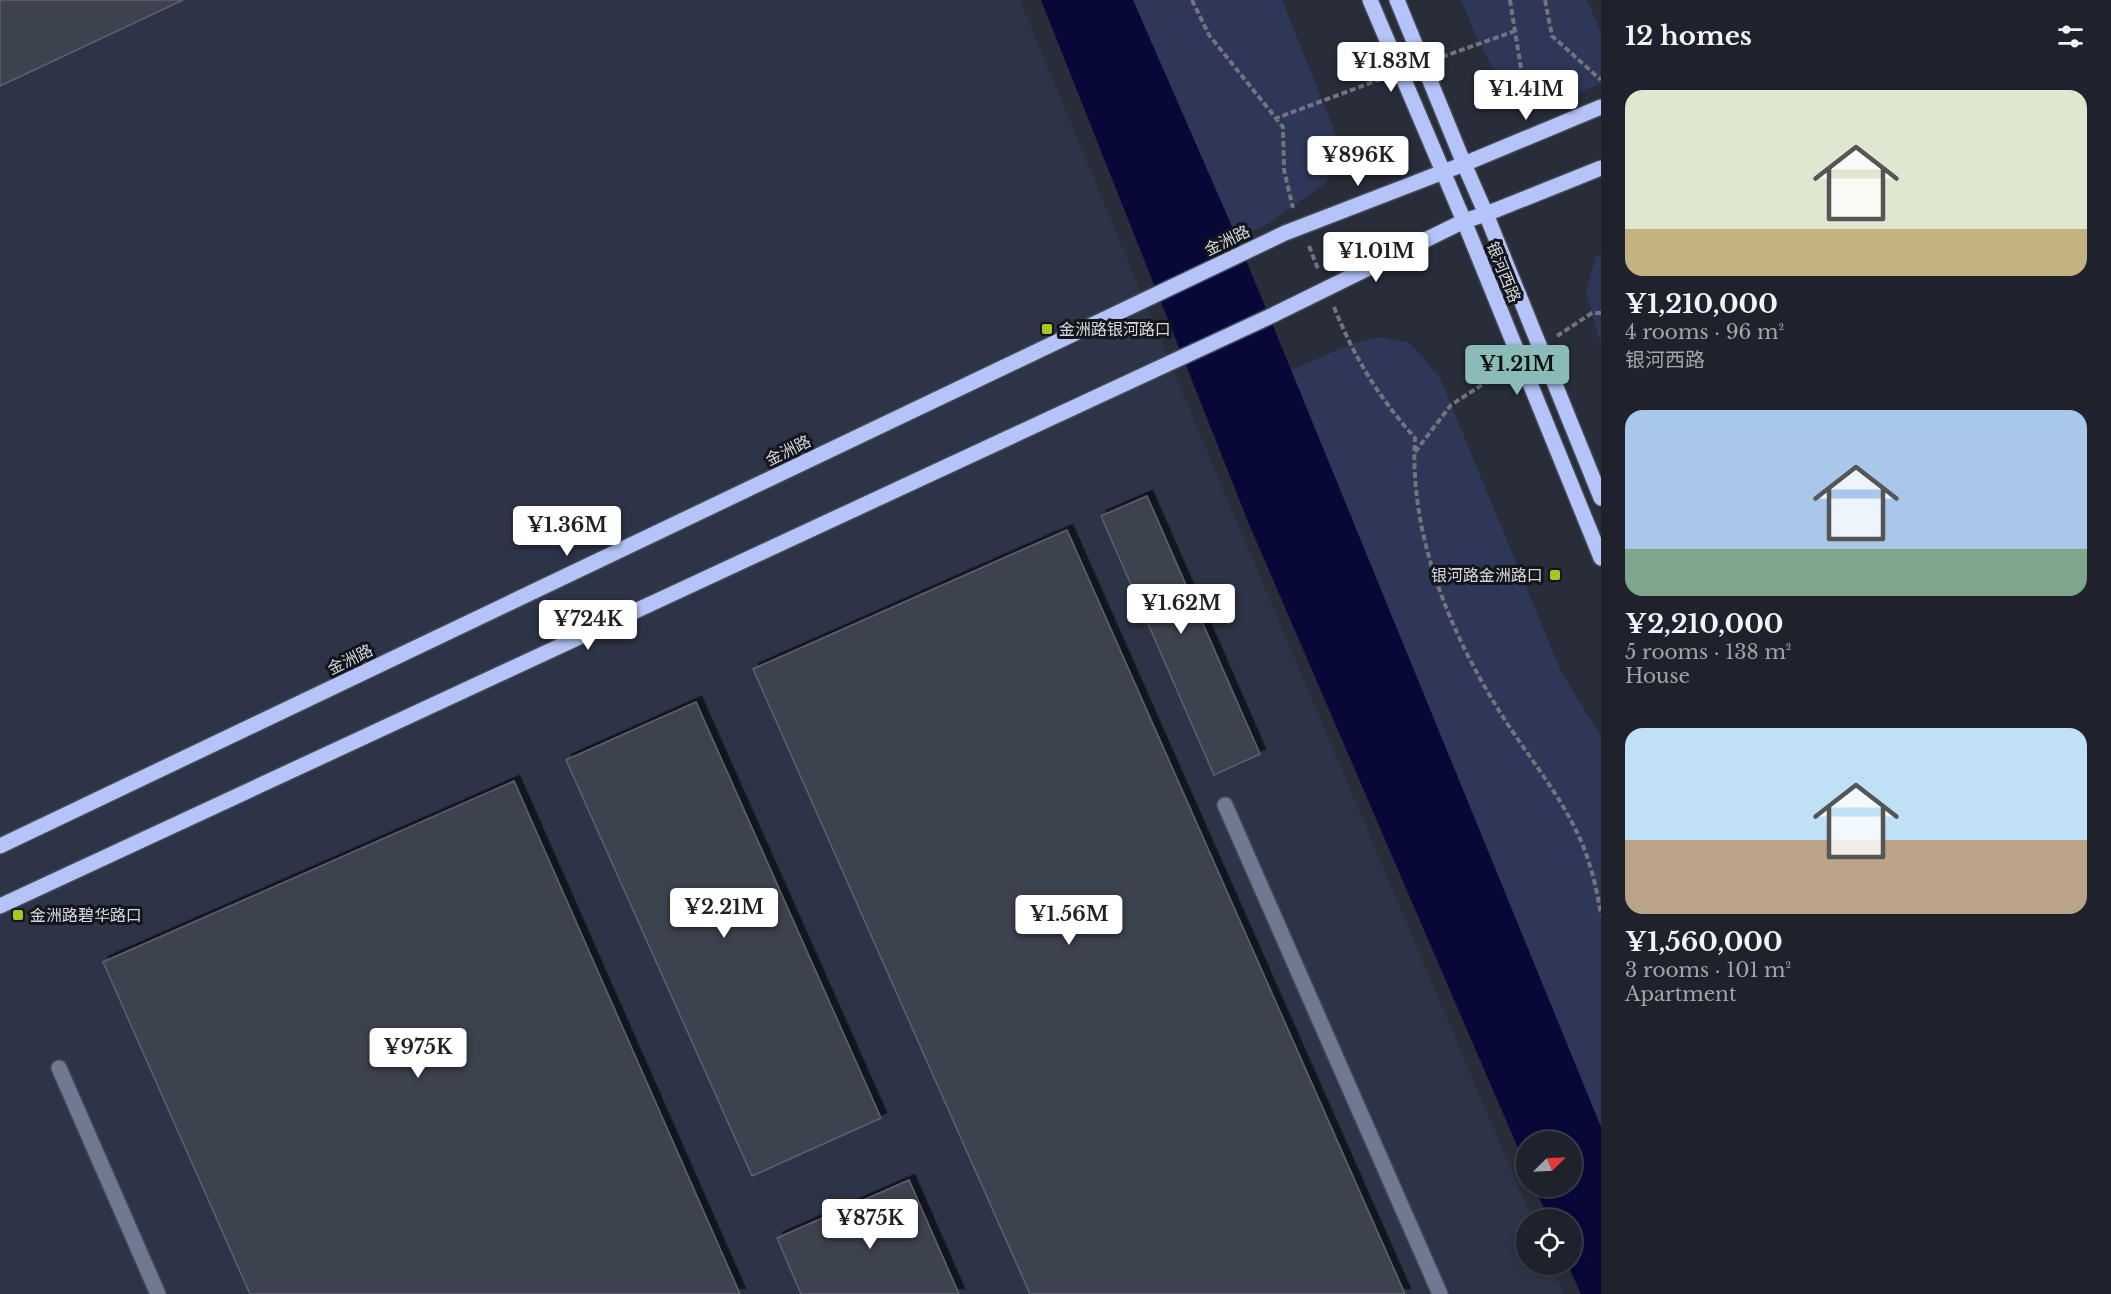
<!DOCTYPE html>
<meta charset="utf-8">
<style>
body{margin:0;font-family:"Libre Baskerville","Noto Sans SC",serif;background:#272a34;color:#f1f3f6;height:100vh;display:flex;flex-direction:column;font-size:22px;white-space:nowrap}
*{box-sizing:border-box;margin:0}
p{font-size:20px;color:#a1a4a9}
.icon{flex:none;width:33px;height:33px;fill:none;stroke:currentColor;stroke-width:2;stroke-linecap:round;stroke-linejoin:round}
.map{position:relative;flex:1;overflow:hidden}
.details{display:flex;flex-direction:column;background:#1f222c;width:510px}
.details>*{flex:none}
.needle{width:39px;rotate:66deg}
.buttons{position:absolute;left:1516px;top:1131px;display:grid;gap:12px}
.buttons a{display:grid;place-items:center;width:66px;height:66px;border-radius:50%;background:#1f222c;box-shadow:0 3px 9px #0003,0 0 0 2px #3c3f48;font-size:30px}
.price{position:absolute;translate:-50% -51px;padding:0 14px;border-radius:6px;background:#fff;color:#222;font-size:20px;line-height:39px;filter:drop-shadow(0 2px 3px #0008)}
.price::after{content:'';position:absolute;left:50%;top:36px;width:18px;height:14px;margin-left:-9px;background:inherit;clip-path:polygon(0 0,100% 0,50% 100%)}
.price.current{background:#8bbbb9;color:#111}
ul{padding:0;list-style:none}
li{display:grid;align-content:center;gap:12px;height:318px;padding:0 24px}
li span{display:grid;place-items:center;height:186px;border-radius:18px;color:#555}
li>.icon{margin-inline-start:auto}
span .icon{width:108px;height:108px;fill:#fffc;stroke-width:1}
li b{font-size:26px}
h2{display:flex;justify-content:space-between;align-items:center;height:72px;padding:0 24px;font-size:26px}
main{display:flex;flex:1;min-height:0}
.map>svg:first-child{display:block}
.built{fill:#2e3447}
.green{fill:#2e3757}
.water{fill:#070838}
.building{fill:#3d424f;stroke:#5c606f;stroke-width:1.5;filter:url(#shadow)}
.lines{fill:none;stroke-linecap:round;stroke-linejoin:round}
.minor-casing{stroke:#454955;stroke-width:18}
.major-casing{stroke:#454955;stroke-width:18}
.path{stroke:#71747f;stroke-width:4;stroke-dasharray:6 3;stroke-linecap:butt}
.minor{stroke:#717992;stroke-width:15}
.major{stroke:#b4c4f8;stroke-width:15}
.poi-dot{fill:#a6c820;stroke:#14151b;stroke-width:2}
.labels{text-anchor:middle;stroke-width:6;stroke-linejoin:round;paint-order:stroke}
.street-label{font-size:16px;fill:#d6d9e1;stroke:#14151b}
.poi-label{font-size:16px;fill:#d6d9e1;stroke:#14151b;text-anchor:start}
</style>
<main>
<div class="map">
<svg width="1601" height="1294" viewBox="0 0 1601 1294">
<defs>
<filter id="shadow"><feDropShadow dx="5.5" dy="-5.5" stdDeviation="0" flood-color="#0009"/></filter>
</defs>
<rect width="100%" height="100%" fill="#292d3a"/>
<path class="built" d="M0 0H1020L1195 423 1532 1219 1527 1220V1264L1551 1265 1564 1294H0Z"/>
<path class="green" d="M1133 0H1282L1343 152 1325 184 1268 224 1237 238Z
M1461 0H1587L1601 33V83L1575 95 1537 96 1503 88 1474 31Z
M1601 254V345L1586 292 1596 257Z
M1380 337 1410 343 1440 378 1562 674 1601 736V1127L1291 370 1349 345Z"/>
<path class="water" d="M1041 0H1133L1237 238 1601 1127V1294H1581L1568 1265 1572 1264V1220L1549 1219 1534 1187 1572 1186V1142H1527V1169L1249 524Z"/>
<path class="building" d="M0 0H183L0 86Z
M1147 496 1260 754 1214 775 1101 516Z
M1067 530 1405 1294H1030L753 669Z
M696 702 881 1118 752 1176 566 760Z
M514 781 740 1294H250L103 962Z
M909 1180 959 1294H801L777 1238Z"/>
<g class="lines">
<defs>
<path id="minor" d="M1225 805 1440 1294
M59 1068 158 1294"/>
<path id="major" d="M1370 0 1464 221 1601 558
M1397 0 1464 164 1486 214 1601 498
M0 846 1285 233 1464 164 1601 107
M0 906 1273 315 1464 221 1486 214 1601 168"/>
</defs>
<use href="#minor" class="minor-casing"/>
<use href="#major" class="major-casing"/>
<path class="path" d="M1192 0 1209 35 1283 127 1284 170 1293 208
M1510 0 1525 93
M1545 0 1552 36 1601 80
M1442 57 1515 31
M1274 119 1381 79
M1309 246 1318 269
M1334 307C1355 359 1378 396 1415 438 1409 533 1449 630 1498 709 1525 753 1560 793 1581 841 1591 864 1597 890 1601 915
M1557 336 1592 313H1601
M1415 452 1451 405 1503 371"/>
<use href="#minor" class="minor"/>
<use href="#major" class="major"/>
</g>
<g class="poi-dot">
<rect x="1041" y="323" width="12" height="12" rx="3"/>
<rect x="1549" y="569" width="12" height="12" rx="3"/>
<rect x="12" y="909" width="12" height="12" rx="3"/>
</g>
<g class="labels">
<g class="street-label">
<text transform="translate(1227 240) rotate(-26)" y="6">金洲路</text>
<text transform="translate(1504 272) rotate(68)" y="6">银河西路</text>
<text transform="translate(788 450) rotate(-26)" y="6">金洲路</text>
<text transform="translate(350 659) rotate(-26)" y="6">金洲路</text>
</g>
<g class="poi-label">
<text x="1059" y="335">金洲路银河路口</text>
<text x="1543" y="581" text-anchor="end">银河路金洲路口</text>
<text x="30" y="921">金洲路碧华路口</text>
</g>
</g>
</svg>
<div class="buttons">
<a><svg class="needle" viewBox="-14 -14 28 28"><path d="M0-13l5 13h-10z" fill="#e53935"/><path d="M0 13l5-13h-10z" fill="#a1a4a9"/></svg></a>
<a><svg class="icon" aria-label="locate" viewBox="0 0 24 24"><circle cx="12" cy="12" r="6"/><path d="M12 2v4M12 18v4M2 12h4M18 12h4"/></svg></a>
</div>
<b class="price" style="left:1391px;top:93px">¥1.83M</b>
<b class="price" style="left:1526px;top:121px">¥1.41M</b>
<b class="price" style="left:1358px;top:187px">¥896K</b>
<b class="price" style="left:1376px;top:283px">¥1.01M</b>
<b class="price current" style="left:1517px;top:396px">¥1.21M</b>
<b class="price" style="left:567px;top:557px">¥1.36M</b>
<b class="price" style="left:1181px;top:635px">¥1.62M</b>
<b class="price" style="left:588px;top:651px">¥724K</b>
<b class="price" style="left:724px;top:939px">¥2.21M</b>
<b class="price" style="left:1069px;top:946px">¥1.56M</b>
<b class="price" style="left:418px;top:1079px">¥975K</b>
<b class="price" style="left:870px;top:1250px">¥875K</b>
</div>
<section class="details">
<h2>12 homes<svg class="icon" aria-label="filters" viewBox="0 0 24 24"><path d="M4 7h16M4 17h16"/><circle cx="9" cy="7" r="2"/><circle cx="15" cy="17" r="2"/></svg></h2>
<ul>
<li><span style="background:linear-gradient(#dfe7d0 75%,#c2b280 0)"><svg class="icon" aria-label="home" viewBox="0 0 24 24"><path d="M3 11l9-7 9 7M6 9v11h12V9"/></svg></span><div><b>¥1,210,000</b><p>4 rooms · 96 m²</p><p>银河西路</p></div></li>
<li><span style="background:linear-gradient(#a9c7e8 75%,#7fa58c 0)"><svg class="icon" aria-label="home" viewBox="0 0 24 24"><path d="M3 11l9-7 9 7M6 9v11h12V9"/></svg></span><div><b>¥2,210,000</b><p>5 rooms · 138 m²</p><p>House</p></div></li>
<li><span style="background:linear-gradient(#bfe0f5 60%,#b9a48a 0)"><svg class="icon" aria-label="home" viewBox="0 0 24 24"><path d="M3 11l9-7 9 7M6 9v11h12V9"/></svg></span><div><b>¥1,560,000</b><p>3 rooms · 101 m²</p><p>Apartment</p></div></li>
</ul>
</section>
</main>
